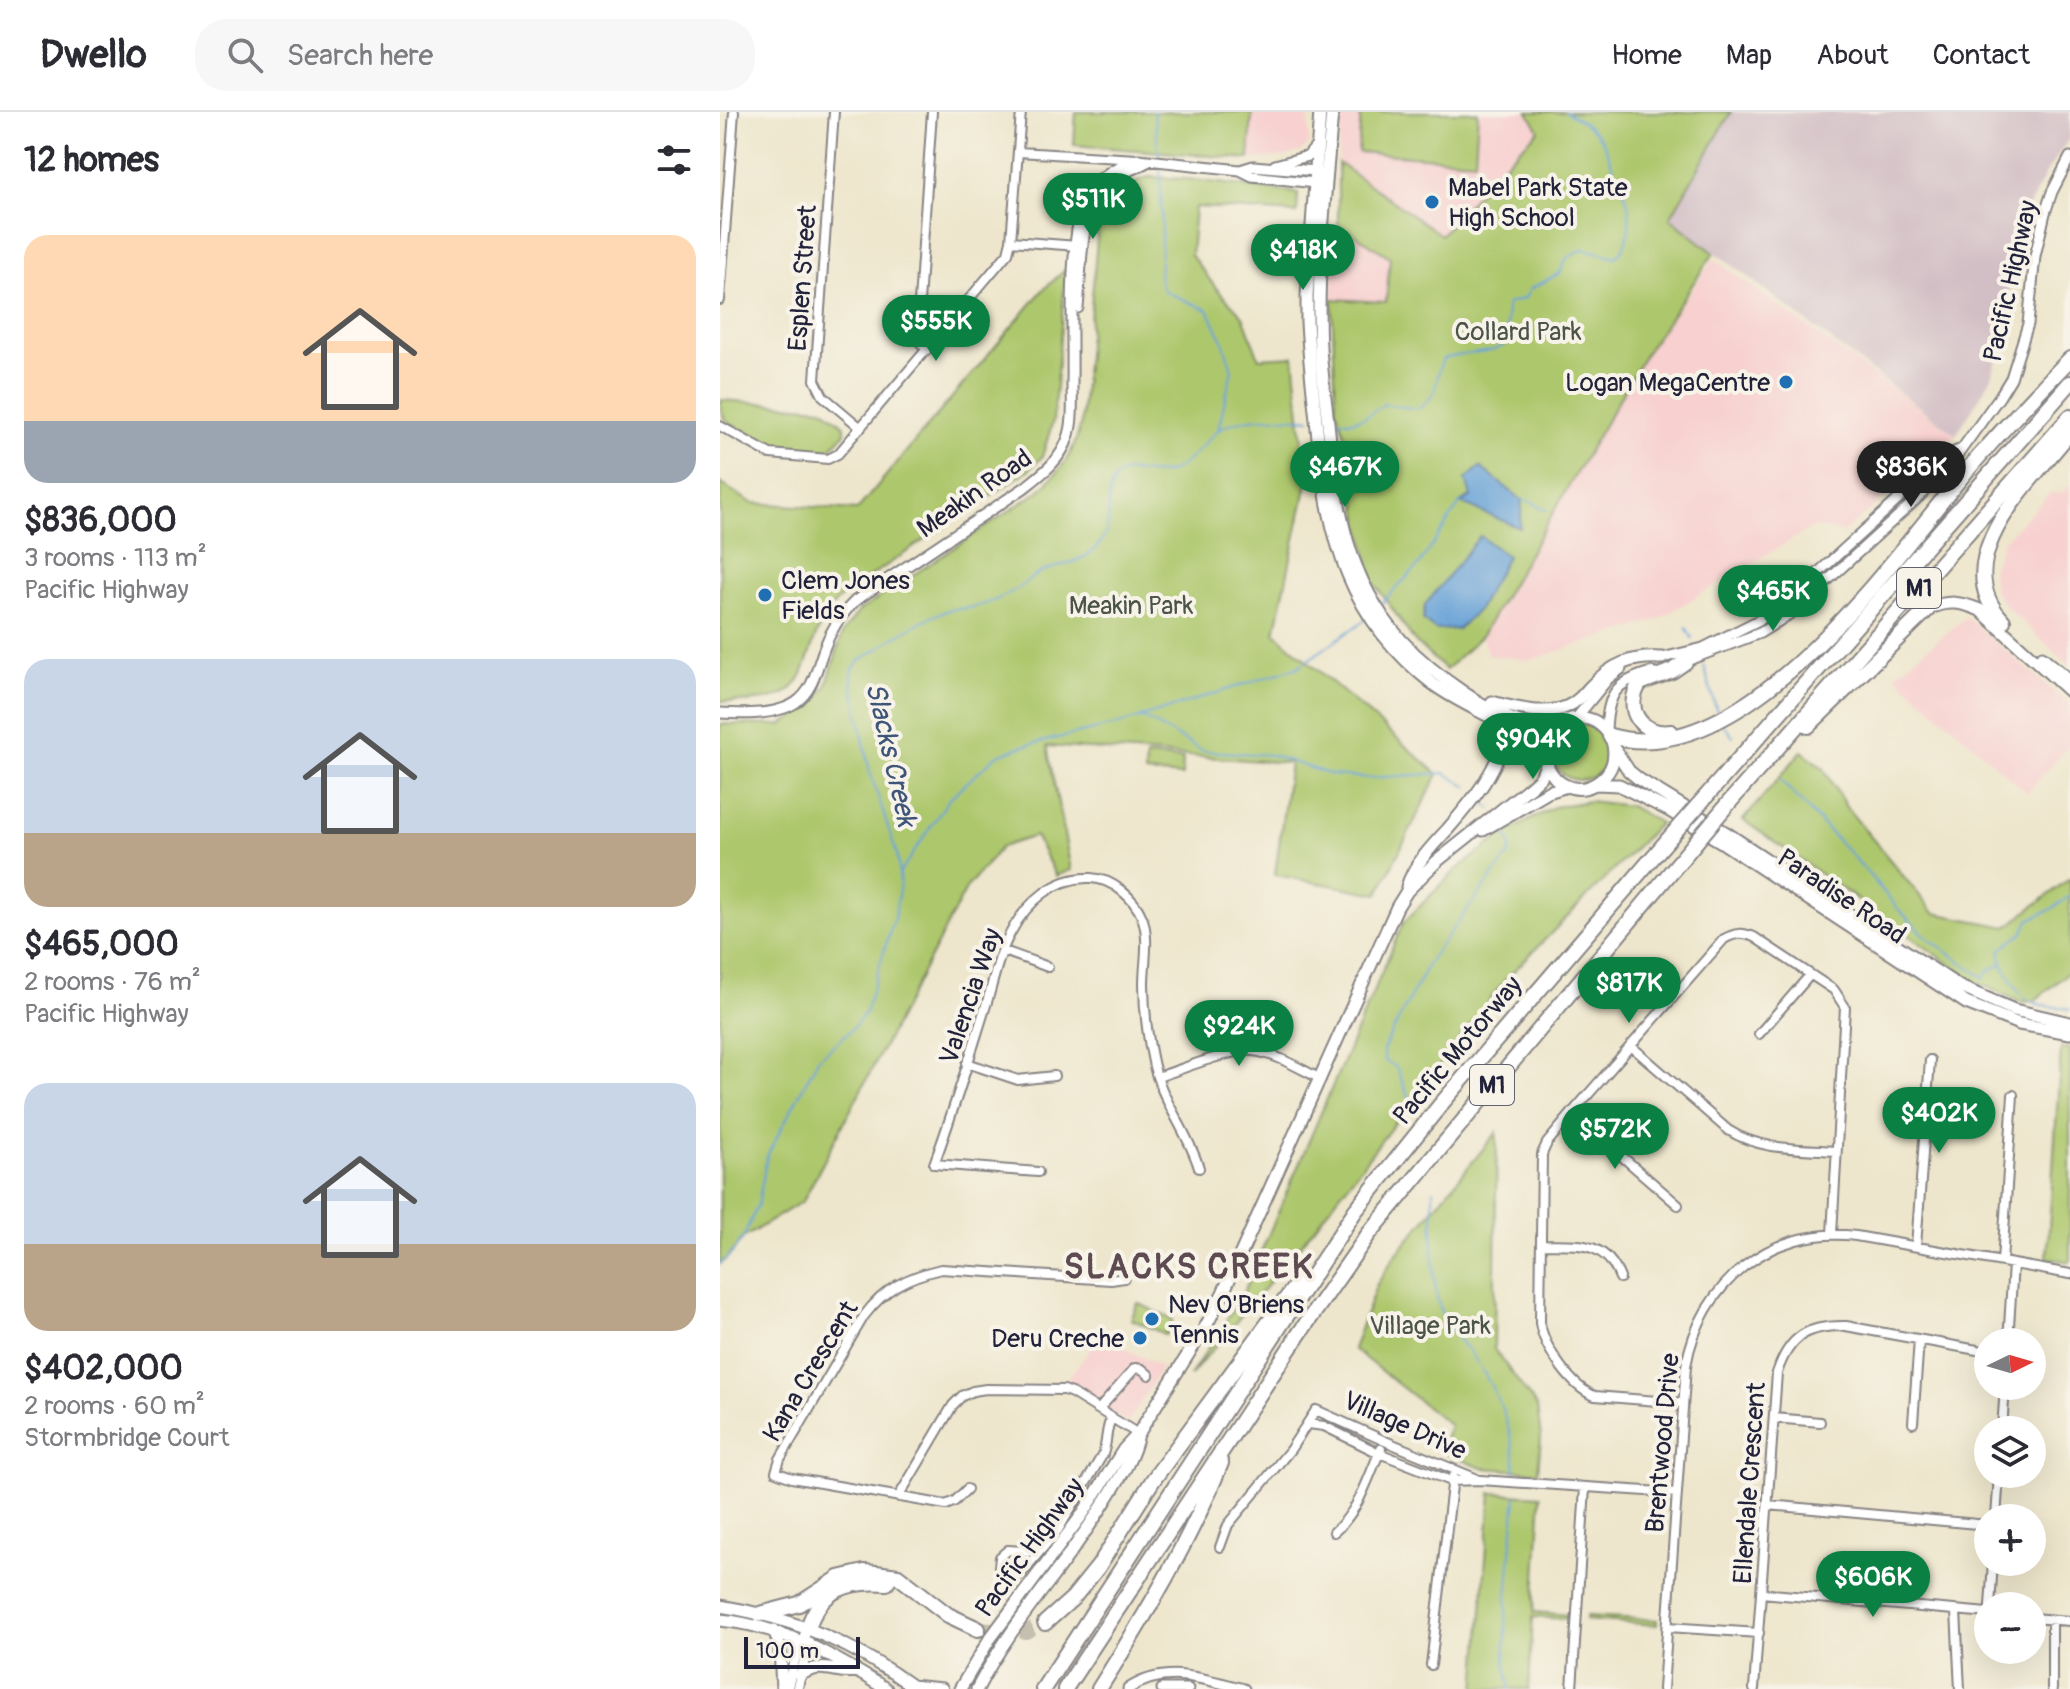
<!DOCTYPE html>
<meta charset="utf-8">
<style>
body{margin:0;font-family:Pangolin,sans-serif;background:#f7f7f7;color:#2b2b33;height:100vh;display:flex;flex-direction:column;font-size:30px;white-space:nowrap}
*{box-sizing:border-box;margin:0}
p{font-size:26px;color:#7c7c81}
.icon{flex:none;width:44px;height:44px;fill:none;stroke:currentColor;stroke-width:2;stroke-linecap:round;stroke-linejoin:round}
.map{position:relative;flex:1;overflow:hidden}
.drawer{display:flex;flex-direction:column;background:#fff;width:720px}
.drawer>*{flex:none}
.needle{width:52px;rotate:85deg}
.controls{position:absolute;left:1254px;top:1216px;display:grid;gap:16px}
.controls a{display:grid;place-items:center;width:72px;height:72px;border-radius:50%;background:#fff;box-shadow:0 8px 32px #0002;font-size:40px}
.scale{position:absolute;left:24px;bottom:20px;width:116px;box-sizing:border-box;padding-left:8px;border:4px solid #22223b;border-top:0;font-size:22px;line-height:28px;white-space:nowrap;color:#22223b;-webkit-text-stroke:6px #f7f3e8;paint-order:stroke}
.price{position:absolute;translate:-50% -68px;padding:0 18px;border-radius:28px;background:#0b8043;color:#fff;font-size:26px;line-height:52px;filter:drop-shadow(0 2px 4px #0008)}
.price::after{content:'';position:absolute;left:50%;top:48px;width:24px;height:18px;margin-left:-12px;background:inherit;clip-path:polygon(0 0,100% 0,50% 100%)}
.price.active{background:#222;color:#fff}
ul{padding:0;list-style:none}
li{display:grid;align-content:center;gap:16px;height:424px;padding:0 24px}
li span{display:grid;place-items:center;height:248px;border-radius:24px;color:#555}
li>.icon{margin-inline-start:auto}
span .icon{width:144px;height:144px;fill:#fffc;stroke-width:1}
li b{font-size:34px}
h2{display:flex;justify-content:space-between;align-items:center;height:96px;padding:0 24px;font-size:34px}
header{display:flex;align-items:center;gap:48px;box-sizing:border-box;height:112px;padding:0 40px;background:#fff;border-bottom:2px solid #e1e1e2}
header strong{font-size:38px}
nav{display:flex;gap:44px;margin-inline-start:auto;font-size:28px}
.search{width:560px;height:72px;background:#f7f7f7;display:flex;align-items:center;gap:20px;box-sizing:border-box;padding:0 28px;border-radius:32px;color:#7c7c81;font-size:30px}
main{display:flex;flex:1;min-height:0}
.map>svg:first-child{display:block}
.built{fill:#f7d0cf}
.industrial{fill:#d2bec5}
.green{fill:#adc76c;stroke:#687454;stroke-width:2}
.water{fill:#67a2d7;stroke:#446289;stroke-width:2}
.lines{fill:none;stroke-linecap:round;stroke-linejoin:round}
.stream{stroke:#67a2d7;stroke-width:2}
.motorway-tunnel{stroke:#c5bfaf;stroke-width:14;stroke-dasharray:14 7;stroke-linecap:butt}
.minor-casing{stroke:#888484;stroke-width:12}
.tertiary-casing{stroke:#888484;stroke-width:13}
.secondary-casing{stroke:#888484;stroke-width:15}
.motorway-casing{stroke:#888484;stroke-width:18}
.minor{stroke:#fff;stroke-width:8}
.tertiary{stroke:#fff;stroke-width:9}
.secondary{stroke:#fff;stroke-width:11}
.motorway{stroke:#fff;stroke-width:14}
.motorway-bridge-casing{stroke:#888484;stroke-width:18;stroke-linecap:butt}
.motorway-bridge{stroke:#fff;stroke-width:14}
.poi-dot{fill:#1f6fb2;stroke:#f7f3e8;stroke-width:3}
.labels{text-anchor:middle;stroke-width:8;stroke-linejoin:round;paint-order:stroke}
.shield{fill:#f7f3e8;stroke:#62616f;stroke-width:2}
.shield-label{font-size:24px;font-weight:bold;fill:#22223b}
.poi-label{font-size:26px;fill:#22223b;stroke:#f7f3e8;text-anchor:start}
.street-label{font-size:26px;fill:#22223b;stroke:#f7f3e8}
.park-label{font-size:26px;fill:#4c544a;stroke:#f7f3e8}
.water-label{font-size:28px;font-style:italic;fill:#3e5579;stroke:#f7f3e8}
.district-label{font-size:34px;font-weight:bold;letter-spacing:2px;fill:#5e4b51;stroke:#f7f3e8}
</style>
<header>
<strong>Dwello</strong>
<div class="search"><svg class="icon" aria-label="search" viewBox="0 0 24 24"><circle cx="10" cy="10" r="6"/><path d="M15 15l6 6"/></svg>Search here</div>
<nav><a>Home</a><a>Map</a><a>About</a><a>Contact</a></nav>
</header>
<main>
<section class="drawer">
<h2>12 homes<svg class="icon" aria-label="filters" viewBox="0 0 24 24"><path d="M4 7h16M4 17h16"/><circle cx="9" cy="7" r="2"/><circle cx="15" cy="17" r="2"/></svg></h2>
<ul>
<li><span style="background:linear-gradient(#ffd9b3 75%,#9aa5b1 0)"><svg class="icon" aria-label="home" viewBox="0 0 24 24"><path d="M3 11l9-7 9 7M6 9v11h12V9"/></svg></span><div><b>$836,000</b><p>3 rooms · 113 m²</p><p>Pacific Highway</p></div></li>
<li><span style="background:linear-gradient(#c9d6e8 70%,#b9a48a 0)"><svg class="icon" aria-label="home" viewBox="0 0 24 24"><path d="M3 11l9-7 9 7M6 9v11h12V9"/></svg></span><div><b>$465,000</b><p>2 rooms · 76 m²</p><p>Pacific Highway</p></div></li>
<li><span style="background:linear-gradient(#c9d6e8 65%,#b9a48a 0)"><svg class="icon" aria-label="home" viewBox="0 0 24 24"><path d="M3 11l9-7 9 7M6 9v11h12V9"/></svg></span><div><b>$402,000</b><p>2 rooms · 60 m²</p><p>Stormbridge Court</p></div></li>
</ul>
</section>
<div class="map">
<svg width="1350" height="1577" viewBox="0 0 1350 1577">
<rect width="100%" height="100%" fill="#f7f3e8"/>
<filter id="ink" filterUnits="userSpaceOnUse"><feTurbulence type="fractalNoise" baseFrequency=".0125" numOctaves="2"/><feDisplacementMap in="SourceGraphic" scale="16" xChannelSelector="R" yChannelSelector="G"/><feConvolveMatrix kernelMatrix="1 2 1 2 8 2 1 2 1" color-interpolation-filters="sRGB"/></filter>
<filter id="wash" filterUnits="userSpaceOnUse"><feTurbulence type="fractalNoise" baseFrequency=".006" numOctaves="4" result="noise"/><feDisplacementMap in="SourceGraphic" scale="32" xChannelSelector="R" yChannelSelector="G"/><feGaussianBlur stdDeviation="1.8" result="paint"/><feColorMatrix in="noise" values="0 0 0 0 0 0 0 0 0 0 0 0 0 0 0 0 0 1.4 0 .05"/><feComposite in="paint" operator="in"/></filter>
<g filter="url(#wash)">
<rect width="100%" height="100%" fill="#eee6cc"/>
<path class="built" d="M532 0H588L589 31 581 40 563 45 529 47Z
M622 0H808L820 17 778 58 721 123 618 51Z
M618 112 670 144 667 190 612 187 615 125Z
M994 147 1236 323 1124 420 1093 415 937 508 810 548 768 543 762 525 927 239Z
M1350 373V554L1284 493 1274 478 1272 457 1283 429 1330 381H1342Z
M1246 505 1350 593V632L1307 681 1175 563Z
M381 1225 442 1255 408 1311 366 1283 340 1275Z"/>
<path class="industrial" d="M1011 0H1350V25L1327 59 1294 123 1284 229 1269 270 1236 323 950 106Z"/>
<path class="green" d="M356 0H532L529 47 354 33Z
M641 0H758L755 49 638 40Z
M808 0H1011L950 106 994 141 927 239 762 523 726 558 696 531 653 469 640 412 627 330 616 296 612 187 666 190 670 145 618 112V51L721 123 778 58 819 18Z
M429 65 467 67 578 81 577 101 475 95 471 143 496 176 523 204 539 246 574 244 587 371 555 521 718 662 658 782 555 763 570 651 327 634 351 758 336 764 315 724 281 735 247 775 83 1089 23 1126 11 1142 0 1152V612L61 613 93 594 106 575 123 520 139 499 319 379C341 358 354 342 361 311L379 104C393 83 405 72 429 65Z
M346 157 333 309 322 345 309 358 124 482C65 538 115 598 0 589V371L32 391 137 398 322 179Z
M1 288 103 296 125 314V321L109 338 47 332 5 308 1 299Z
M832 640a28 28 0 1 1 56 0a28 28 0 1 1-56 0Z
M1082 639 1104 657 1126 695 1214 801 1287 815 1350 766V859L1314 889 1300 890 1254 869 1023 708Z
M426 644 463 647 462 664 425 661Z
M869 689 910 694 940 711 785 868 577 1138 470 1264 522 1184 683 811 735 759 782 723 834 695Z
M1341 936 1350 937V1150L1327 1146Z
M777 1020 774 1237 817 1295 821 1326 818 1360 762 1356 721 1340 730 1313 633 1237 656 1174 674 1145Z
M418 1191 453 1208 446 1223 411 1207Z
M771 1381 821 1384 814 1500 848 1503V1507L813 1505 809 1577H756Z
M867 1504 937 1508V1513L866 1508Z"/>
<path class="water" d="M760 355 802 388 800 416 740 391 751 385 746 367Z
M760 424 787 444 758 498 738 517 716 518 703 508 705 493Z"/>
<g class="lines">
<path class="stream" d="M434 0 439 46
M440 53 442 114 439 166 444 179 488 198 503 229 512 258 498 318
M613 308 632 309 645 305 664 292 698 297C723 279 712 270 723 247 744 239 768 245 786 232L787 192 805 186 810 177 840 161 846 147 863 137 896 145C909 135 911 108 908 92 906 79 897 68 893 57 890 46 887 37 881 27 872 15 859 7 846 0
M803 388 812 390 827 398
M661 492 699 453 741 390
M966 515 972 526
M984 554 997 600
M422 605 483 639 551 643 612 663 650 666 725 661 748 675
M1004 613 1013 625
M1061 669 1140 752 1179 798 1209 827 1264 866 1268 859 1283 851 1280 838 1303 821 1309 808 1330 798 1350 784
M761 686 771 697
M180 761 229 687 276 644 303 634 400 612 578 555 645 508
M1283 852C1303 892 1307 892 1350 897
M694 998 676 955 664 948 663 938 711 846 790 741 791 733 783 716
M713 1078C714 1114 709 1176 724 1207 730 1221 745 1233 754 1246 778 1280 794 1318 795 1360
M0 1152 11 1142 23 1126 38 1092 47 1044 98 947 132 917 145 901 175 803 180 772 177 743 150 660 132 571V558L139 549C167 531 197 508 229 498 237 496 246 497 254 495 266 492 282 486 293 479 304 473 312 464 324 459 337 454 351 452 364 445 405 422 378 383 397 365 410 353 432 366 450 360 469 352 481 333 496 320 516 302 564 305 591 307
M790 1577 785 1547 787 1485 796 1384"/>
</g>
</g>
<g filter="url(#ink)">
<g class="lines">
<path class="motorway-tunnel" d="M258 1517 306 1520 325 1511"/>
<defs>
<path id="minor" d="M114 0 95 268 103 284 141 316
M298 40 417 47
M291 129 358 134
M0 188 14 0
M207 238 198 228 197 220 212 0
M0 314 50 342 108 347 118 342 288 141 291 129 301 0
M284 839 328 855
M1039 922 1090 863
M911 934 1008 1018C1041 1039 1078 1036 1116 1039
M247 951 298 968 334 964
M437 965C461 958 509 937 532 939 556 941 580 957 601 967
M852 1001 958 1093
M318 1060 214 1052C234 998 250 944 267 890 274 867 279 841 291 820 307 790 336 764 371 766 393 767 414 786 422 805 430 826 424 850 424 872 424 896 427 921 432 945 439 986 467 1017 479 1056
M821 1132C856 1133 885 1127 900 1166
M1196 1134 1210 948
M1282 1150 1293 983
M1288 1230 1293 1152
M963 1291 875 1284C852 1276 824 1236 820 1211L822 1042 827 1031 852 1001 1004 827C1015 821 1022 820 1034 825L1114 878 1125 895 1112 1122
M380 1296 415 1256 422 1257 429 1263
M1054 1306 1100 1310
M1193 1311 1199 1228
M588 1312 604 1314 659 1341 731 1369 760 1368 956 1381
M1282 1318 1285 1274
M247 1377 235 1389 226 1393 72 1366 56 1360 60 1347 144 1204C165 1176 187 1165 221 1157L391 1168 404 1166
M179 1384 233 1293 242 1284 253 1279 266 1277 344 1278 352 1281 418 1322
M1048 1393 1268 1413
M1276 1406 1279 1362
M614 1420C640 1398 647 1367 661 1337
M500 1435 508 1413 570 1338 596 1298 665 1329 755 1366
M318 1440 288 1438 280 1445 279 1455 288 1463H300L338 1418 383 1342C388 1328 385 1317 392 1305
M1041 1481 1268 1501
M1270 1494 1273 1450
M1236 1499 1240 1577
M1312 1506 1350 1509
M948 1515 1039 1521
M711 1553 733 1365
M852 1577 865 1376
M943 1577 966 1254C980 1172 1051 1113 1136 1124L1350 1162
M1034 1577 1057 1261C1069 1224 1088 1213 1126 1214L1268 1240
M1332 1577V1508"/>
<path id="tertiary" d="M555 53 588 44 598 32
M520 58 533 54 596 59 601 62
M358 196C362 159 358 94 389 70 401 60 416 57 429 49
M938 547 983 536 1055 500 1226 344 1239 338
M961 551 1040 521 1073 500 1200 384 1231 352 1280 284 1291 266 1308 212 1315 144 1325 101 1332 80 1350 45
M0 601C127 610 73 548 135 489L304 376C322 362 340 349 348 326 354 309 352 289 352 271 353 227 347 116 368 81 380 63 398 53 418 47L520 58 532 64 595 71 600 69
M857 605 888 567 901 557
M886 617C888 581 896 570 931 560
M67 1577 77 1539 88 1516
M77 1577 89 1530
M408 1577C446 1552 484 1567 524 1577
M442 1577H468"/>
<path id="secondary" d="M600 0 587 184V210C589 249 594 287 598 326 610 428 627 505 713 572 744 596 806 616 825 645
M612 0C606 76 596 160 600 236 602 264 606 292 609 320 617 398 627 467 681 528 708 557 777 612 818 613 838 614 858 599 876 610 899 625 900 655 878 670 842 695 800 641 845 608
M1208 497C1228 488 1241 490 1260 498L1350 580
M1322 545 1350 569
M772 590C794 596 825 604 846 595 856 591 863 583 870 575 892 552 911 544 942 546
M896 639 909 659 920 668 1008 722 1240 875 1294 898 1350 911
M876 672 899 673 948 698 1000 729 1246 891 1299 912 1350 921
M763 718 828 680 847 674
M687 775C693 754 712 734 727 718 754 687 779 657 787 616
M0 1494C75 1506 135 1532 196 1577
M0 1508C63 1514 114 1544 166 1577
M54 1518 60 1535 62 1577
M80 1563C104 1548 114 1563 137 1559
M191 1574 222 1577
M240 1577 269 1528 362 1403 404 1337 418 1322 486 1214 503 1181 677 795 687 779 716 750 810 675 821 665 826 653
M257 1577C292 1509 346 1454 386 1388 399 1367 413 1347 418 1322"/>
<path id="motorway" d="M1283 509C1224 447 1312 369 1350 320
M1088 614 1208 497
M951 620C921 624 903 597 920 571L952 559 965 550
M890 624C1024 662 1168 453 1243 363 1277 323 1313 285 1350 247
M989 681 1350 271
M1006 694 1350 305
M40 1502 79 1492 119 1466 144 1460 156 1461 178 1464 228 1503 258 1517
M325 1511 353 1486 378 1455 433 1368 577 1172
M88 1516C100 1477 129 1468 167 1471
M323 1577 635 1099 722 991 958 716
M345 1577 579 1222 648 1123 975 731
M379 1577C425 1504 469 1431 501 1351"/>
</defs>
<use href="#minor" class="minor-casing"/>
<use href="#tertiary" class="tertiary-casing"/>
<use href="#secondary" class="secondary-casing"/>
<use href="#motorway" class="motorway-casing"/>
<use href="#minor" class="minor"/>
<use href="#tertiary" class="tertiary"/>
<use href="#secondary" class="secondary"/>
<use href="#motorway" class="motorway"/>
<defs>
<path id="motorway-bridge" d="M958 716 989 681
M975 731 1006 694"/>
</defs>
<use href="#motorway-bridge" class="motorway-bridge-casing"/>
<use href="#motorway-bridge" class="motorway-bridge"/>
</g>
</g>
<g class="poi-dot">
<circle cx="712" cy="90" r="8"/>
<circle cx="1066" cy="270" r="8"/>
<circle cx="45" cy="483" r="8"/>
<circle cx="432" cy="1207" r="8"/>
<circle cx="420" cy="1226" r="8"/>
</g>
<g class="labels">
<g class="shield">
<rect x="1177" y="456" width="44" height="40" rx="6"/>
<rect x="750" y="953" width="44" height="40" rx="6"/>
</g>
<g class="shield-label">
<text x="1199" y="484">M1</text>
<text x="772" y="981">M1</text>
</g>
<g class="poi-label">
<text x="728" y="84">Mabel Park State<tspan x="728" dy="30">High School</tspan></text>
<text x="1050" y="279" text-anchor="end">Logan MegaCentre</text>
<text x="61" y="477">Clem Jones<tspan x="61" dy="30">Fields</tspan></text>
<text x="448" y="1201">Nev O'Briens<tspan x="448" dy="30">Tennis</tspan></text>
<text x="404" y="1235" text-anchor="end">Deru Creche</text>
</g>
<g class="street-label">
<text transform="translate(82 166) rotate(-86)" y="9">Esplen Street</text>
<text transform="translate(1290 169) rotate(-77)" y="9">Pacific Highway</text>
<text transform="translate(254 381) rotate(-35)" y="9">Meakin Road</text>
<text transform="translate(1122 784) rotate(34)" y="9">Paradise Road</text>
<text transform="translate(250 884) rotate(-71)" y="9">Valencia Way</text>
<text transform="translate(737 938) rotate(-50)" y="9">Pacific Motorway</text>
<text transform="translate(90 1259) rotate(-59)" y="9">Kana Crescent</text>
<text transform="translate(685 1313) rotate(24)" y="9">Village Drive</text>
<text transform="translate(942 1331) rotate(-85)" y="9">Brentwood Drive</text>
<text transform="translate(1029 1371) rotate(-86)" y="9">Ellendale Crescent</text>
<text transform="translate(309 1435) rotate(-54)" y="9">Pacific Highway</text>
</g>
<g class="park-label">
<text x="798" y="228">Collard Park</text>
<text x="411" y="502">Meakin Park</text>
<text x="710" y="1222">Village Park</text>
</g>
<g class="water-label">
<text transform="translate(172 642) rotate(77)" y="10">Slacks Creek</text>
</g>
<g class="district-label">
<text x="469" y="1166">SLACKS CREEK</text>
</g>
</g>
</svg>
<div class="controls">
<a><svg class="needle" viewBox="-14 -14 28 28"><path d="M0-13l5 13h-10z" fill="#e53935"/><path d="M0 13l5-13h-10z" fill="#7c7c81"/></svg></a>
<a><svg class="icon" aria-label="layers" viewBox="0 0 24 24"><path d="M12 4l9 5-9 5-9-5zM3 14l9 5 9-5"/></svg></a>
<a>+</a>
<a>−</a>
</div>
<div class="scale">100 m</div>
<b class="price" style="left:373px;top:129px">$511K</b>
<b class="price" style="left:583px;top:180px">$418K</b>
<b class="price" style="left:216px;top:251px">$555K</b>
<b class="price" style="left:625px;top:397px">$467K</b>
<b class="price active" style="left:1191px;top:397px">$836K</b>
<b class="price" style="left:1053px;top:521px">$465K</b>
<b class="price" style="left:813px;top:669px">$904K</b>
<b class="price" style="left:909px;top:913px">$817K</b>
<b class="price" style="left:519px;top:956px">$924K</b>
<b class="price" style="left:1219px;top:1043px">$402K</b>
<b class="price" style="left:895px;top:1059px">$572K</b>
<b class="price" style="left:1153px;top:1507px">$606K</b>
</div>
</main>
